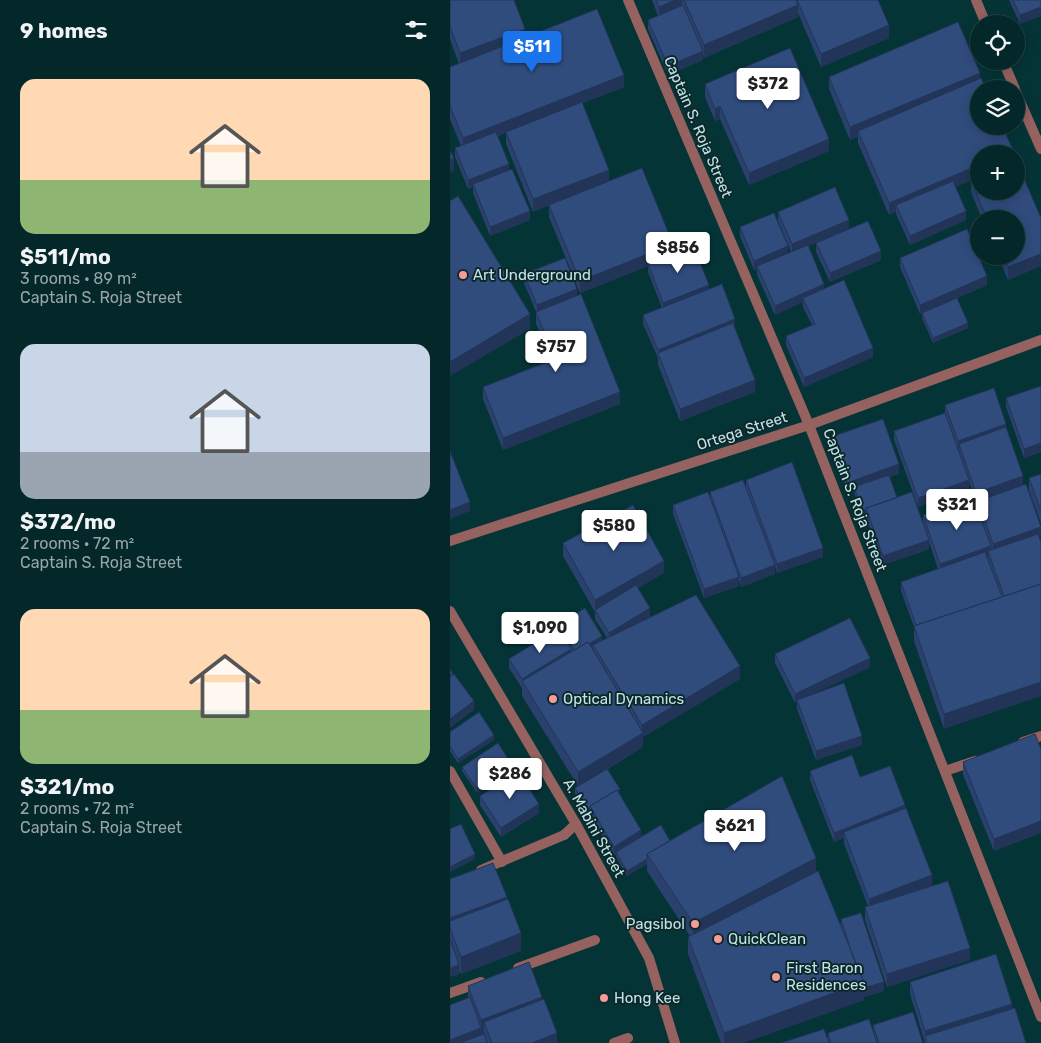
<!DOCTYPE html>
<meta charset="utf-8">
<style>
body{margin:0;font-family:Rubik,sans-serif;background:#123335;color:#f1f3f6;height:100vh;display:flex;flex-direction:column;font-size:19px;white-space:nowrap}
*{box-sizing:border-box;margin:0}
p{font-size:16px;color:#97a5a8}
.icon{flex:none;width:28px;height:28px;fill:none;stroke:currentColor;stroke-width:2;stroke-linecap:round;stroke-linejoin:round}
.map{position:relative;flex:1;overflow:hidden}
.side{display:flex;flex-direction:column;background:#042729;width:450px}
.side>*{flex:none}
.tools{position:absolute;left:520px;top:15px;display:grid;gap:10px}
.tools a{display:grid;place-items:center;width:55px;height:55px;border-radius:50%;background:#042729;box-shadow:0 2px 12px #0003,0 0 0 1px #254446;font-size:25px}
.price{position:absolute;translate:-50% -42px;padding:0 11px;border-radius:5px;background:#fff;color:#222;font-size:16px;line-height:32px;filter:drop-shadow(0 1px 2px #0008)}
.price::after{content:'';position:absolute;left:50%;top:30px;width:15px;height:11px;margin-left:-8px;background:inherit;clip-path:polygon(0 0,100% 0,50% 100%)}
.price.on{background:#1a73e8;color:#fff}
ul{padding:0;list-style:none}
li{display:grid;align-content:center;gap:10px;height:265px;padding:0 20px}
li span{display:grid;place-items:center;height:155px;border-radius:15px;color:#555}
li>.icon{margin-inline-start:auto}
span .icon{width:90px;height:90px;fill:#fffc;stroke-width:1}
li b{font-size:21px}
h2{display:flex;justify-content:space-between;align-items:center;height:60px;padding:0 20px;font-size:21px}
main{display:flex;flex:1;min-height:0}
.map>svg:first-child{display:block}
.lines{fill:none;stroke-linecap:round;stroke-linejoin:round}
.service{stroke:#956260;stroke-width:10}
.minor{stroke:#956260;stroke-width:10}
.tertiary{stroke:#956260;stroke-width:10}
.wall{fill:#29416c;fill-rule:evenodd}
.shaded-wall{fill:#223558}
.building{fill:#304c7d;stroke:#223558}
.poi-dot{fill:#f59b99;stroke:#0e282a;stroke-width:2}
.labels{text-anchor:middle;stroke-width:4;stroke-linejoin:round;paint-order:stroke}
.street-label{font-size:15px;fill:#bfe5e8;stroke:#0e282a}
.poi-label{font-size:15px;fill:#bfe5e8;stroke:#0e282a;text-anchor:start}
</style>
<main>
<section class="side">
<h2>9 homes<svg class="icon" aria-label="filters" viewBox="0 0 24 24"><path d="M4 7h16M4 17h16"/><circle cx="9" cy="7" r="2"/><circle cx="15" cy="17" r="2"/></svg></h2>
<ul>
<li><span style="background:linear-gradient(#ffd9b3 65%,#8fb573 0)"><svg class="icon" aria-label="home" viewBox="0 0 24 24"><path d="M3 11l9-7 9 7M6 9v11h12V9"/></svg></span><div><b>$511/mo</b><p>3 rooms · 89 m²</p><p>Captain S. Roja Street</p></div></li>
<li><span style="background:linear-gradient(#c9d6e8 70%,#9aa5b1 0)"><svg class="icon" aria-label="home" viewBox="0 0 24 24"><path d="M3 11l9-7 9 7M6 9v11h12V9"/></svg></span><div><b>$372/mo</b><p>2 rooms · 72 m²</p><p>Captain S. Roja Street</p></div></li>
<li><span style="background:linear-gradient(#ffd9b3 65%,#8fb573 0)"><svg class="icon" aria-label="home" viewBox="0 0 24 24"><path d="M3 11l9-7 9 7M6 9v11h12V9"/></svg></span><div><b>$321/mo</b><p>2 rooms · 72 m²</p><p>Captain S. Roja Street</p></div></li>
</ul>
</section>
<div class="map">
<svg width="591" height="1043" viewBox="0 0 591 1043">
<rect width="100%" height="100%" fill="#053437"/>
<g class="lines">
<path class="service" d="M573 742 591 736
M0 771 52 862
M495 771 525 761
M31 870 114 835
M68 968 145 940
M0 993 31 982
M164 1043 178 1038"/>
<path class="minor" d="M178 0 359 425 591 1017
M526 0 536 24
M553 61 565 89
M566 92 591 149
M0 541 359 425 591 340
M114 835 126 824"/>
<path class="tertiary" d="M0 611 126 824 199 958 225 1043"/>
</g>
<path class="wall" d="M0 0 174 87 132 103 159 181 223 253 259 289 285 328 305 392 230 421 208 365V358L193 324V315L212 308 198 272V266L130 293 99 217V205L83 212 56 144V133L48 136 59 170 80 220 40 236 23 193V187L18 189 5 157V148L11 146 0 119V67L9 64 0 39Z
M202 0H428L439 38 371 67 348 13V17L254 58 253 54V60L218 75 198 29V20L208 16Z
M559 0H591V16L570 24Z
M508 22 530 73V79L531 78 536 89H529V126H552L563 150V154H529V191H566V160L591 218V266L558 280 548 256H566V219H532L521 192V180L505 187 516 211V220L460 245 446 214V212L439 215 408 143V137L400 140 379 89V77Z
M255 84 379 151 299 185 270 119 265 121 255 97Z
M328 212 399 229 431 260 380 282 366 252V243L358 246 374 288 423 357 354 387 336 345V336L362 325 353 307V302L325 315 307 275V269L304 270 290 236V227L338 253 341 252 328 221Z
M450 258 537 285 507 298 518 328 483 343 472 318V313L470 314 450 267Z
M74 274 127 296 170 404 53 450 33 399V387L101 360 86 324V312L74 283Z
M591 386V452L574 458 556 407V398Z
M495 405 556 427 573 485 591 536 589 537 494 729 464 641V627L451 591V582L488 569 479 542V549L433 565 416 517V514L412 515 404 492V490L397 492 381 446V437L449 474 439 477 447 498 473 522V515L541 550H542L528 510V501L526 502 519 481V489L468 507 444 440V431L495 413ZM537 556H538V560L550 592Z
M591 474V523L579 491V478Z
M296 480 373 557 327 573 325 566V574L291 587 289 580V586L254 598 223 514V505L260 498V492L296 487Z
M113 543 214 573 188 588 200 617 194 620 290 679 193 737V747L158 769 191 837 220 841 366 871 391 928V919L434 991 414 997V1000L293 1043H271L238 954V937L240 936 197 871V864L177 876 166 857V855L164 856 140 815V813L138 814 125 793V788L128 786 72 696V688L59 668V659L109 628V624L152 640 157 638 145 619V612L113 556Z
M325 654 420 667 358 696 412 745 366 760 347 709V701L345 703 325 663Z
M0 732 44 740 8 763 0 751Z
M591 749V833L544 851 513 775V762Z
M12 767 62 770 27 793 12 771Z
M360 771 410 777 455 808 482 886 520 960 437 987 415 920V907L418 906 394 844V838L384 842 360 780Z
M30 796 89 813 51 837 30 805Z
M0 879 57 900 71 951 11 974 9 971V974L0 977Z
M460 982 562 1008 576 1043H475L460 994Z
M18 986 92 1000 107 1043H0L18 998Z
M423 1025 473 1043H331L378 1041V1033L423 1031Z"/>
<path class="shaded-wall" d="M225 0H232V6L209 16V7Z
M348 5V17L254 58V45Z
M591 7V16L570 24V15Z
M439 25V38L371 67V54Z
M75 29V41L10 65V53Z
M253 51V60L218 75V66Z
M530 73V85L408 131V137L400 140V127Z
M174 75V87L57 133 56 132V133L13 150V138Z
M270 106V119L265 121V109Z
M379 139V151L299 185V173Z
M563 150V154H555Z
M4 158V170L0 173V160Z
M59 164V173L23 184V187L18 189V180Z
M529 165V177L449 211 446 205V212L439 215V203Z
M159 170V182L83 212V199Z
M80 211V220L40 236V227Z
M516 211V220L460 245V236Z
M399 220V229L342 253V244Z
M223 244V257L198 263V266L130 293V281Z
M338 246V255L307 266V269L304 270V261Z
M431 251V260L380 282V273Z
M591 254V266L558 280V267Z
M537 276V285L470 314V305Z
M374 284V293L353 298V302L325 315V306Z
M259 285V294L213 312V303Z
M127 289V298L87 314V305Z
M80 314V329L0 376V362Z
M285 319V328L210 358 208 353V359V350Z
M518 323V328L483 343V338Z
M423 348V357L354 387V378Z
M305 380V392L230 421V409Z
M170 392V404L53 450V438Z
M556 424V433L509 444V450H508V441Z
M591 443V452L574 458V449Z
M449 464V474L404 489V487V490L397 492V483Z
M573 476V485L526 502V493Z
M519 480V489L468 507V498Z
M20 502V511L0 519V510Z
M416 509V514L412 515V511Z
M591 527V536L543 553V544Z
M479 540V549L433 565V556Z
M541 546V555L538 551V556L490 573V564Z
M373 548V557L327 573V564Z
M214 561V573L146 612 145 610V600Z
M325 565V574L291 587V578Z
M289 577V586L254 598V589Z
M200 608V617L159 642V633Z
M152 636V640L126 657V652Z
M121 649V658L72 681V688V679Z
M420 658V667L345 703V694Z
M290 666V679L193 737V747L128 787V772L192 733V725Z
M591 682V696L494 729V714Z
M24 701V710L0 728V719Z
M44 735V740L8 763V759Z
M412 736V745L366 760V751Z
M62 765V770L27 793V789Z
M89 804V813L51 837V828Z
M455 805V814L394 832V838L384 842V833Z
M140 808V813L138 814V809Z
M591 821V833L544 851V839Z
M191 830V839L166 852V855L164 856V847Z
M25 854V859L0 872V867Z
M366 858V876L243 940V923Z
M197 859V864L177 876V871Z
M482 875V887L419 911V899Z
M57 897V914L0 928V918Z
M71 933V951L11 974V957Z
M520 948V960L437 987V974Z
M9 965V974L0 977V968Z
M414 982H434V991L414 997V1000L293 1043H274V1033Z
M92 997V1014L34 1022V1036L16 1043H0V1040L31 1028V1020Z
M562 1004V1016L475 1036V1031Z
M107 1033V1043H82Z"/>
<path class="building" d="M0 0H64L75 29 10 53 0 26Z
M206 0H225L209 7Z
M234 0H346L348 5 254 45Z
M347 0H428L439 25 371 54Z
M563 0H591V7L570 15Z
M233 5 253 51 218 66 198 20Z
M147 9 174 75 13 138 0 106V67Z
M508 22 530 73 400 127 379 77Z
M340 48 379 139 299 173 270 106 265 109 255 84Z
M531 78 536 89H529V126H552L563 150 555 154H529V165L439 203 408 131Z
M132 102 159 170 83 199 56 132Z
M46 132 59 164 18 180 5 148Z
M0 151 4 158 0 160Z
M566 160 591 218V254L558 267 554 256H566V219H537L521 180 529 176V191H566Z
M192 168 223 244 130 281 99 205Z
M62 169 80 211 40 227 23 184Z
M503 181 516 211 460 236 446 205Z
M385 187 399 220 342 244 328 212Z
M8 196 80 314 0 362V201Z
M324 213 338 246 304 261 290 227Z
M418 221 431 251 380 273 366 243Z
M517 229 537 276 470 305 450 258Z
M243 245 259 285 213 303 198 263Z
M358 245 374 284 325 306 307 266Z
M115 258 127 289 87 305 74 274Z
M394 280 423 348 354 378 336 336 365 324 353 298Z
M272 284 285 319 208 350 193 315Z
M131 294 170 392 53 438 33 387 105 359 86 312Z
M507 298 518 323 483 338 472 313Z
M283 323 305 380 230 409 208 353Z
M591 386V443L574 449 556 398Z
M544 388 556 424 508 441 495 405Z
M495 413 519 480 468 498 444 431Z
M433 419 449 464 397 483 381 437Z
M556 427 573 476 526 493 509 444Z
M0 451 20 502 0 510Z
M342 462 373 548 327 564 296 480Z
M591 474V511L579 478Z
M439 475 447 498 416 508 417 509 412 511 404 487Z
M293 480 325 565 291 578 260 492Z
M576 484 591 527 543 544 528 501Z
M258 492 289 577 254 589 223 505Z
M462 492 479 540 433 556 416 508Z
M523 497 541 546 490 564 473 515Z
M183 505 214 561 145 600 113 543Z
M588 534 591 542V584L554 596 538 551Z
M535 552 552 597 466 625 451 582Z
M591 584V682L494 714 464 626Z
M186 585 200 608 159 633 145 610Z
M246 595 290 666 192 725 143 645Z
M135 608 152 636 139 644 138 642 124 650 109 624Z
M400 618 420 658 345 694 325 654Z
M109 628 121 649 72 679 59 659Z
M138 642 193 733 128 772 72 681Z
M0 669 3 674 0 676Z
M4 674 24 701 0 719V677Z
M394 683 412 736 366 751 347 700Z
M29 712 44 735 8 759 0 746V732Z
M585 734 591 749V821L544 839 513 762Z
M48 743 62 765 27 789 12 767Z
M402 755 410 777 440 766 455 805 384 833 360 771Z
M157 769 170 789 167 791V790L140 806V808L138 809 125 788Z
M68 772 89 804 51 828 30 796Z
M332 776 366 858 243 923 197 854Z
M167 790 191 830 164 847 140 806Z
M456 808 482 875 419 899 394 832Z
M11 824 25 854 0 867V829Z
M211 825 220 841 197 854V859L177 871 166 852Z
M43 863 57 897 0 918V879Z
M368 871 414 982 274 1033 238 937Z
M498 881 520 948 437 974 415 907Z
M58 899 71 933 11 957 0 928V921Z
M411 913 434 982 414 988V982L403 957 391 919Z
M0 939 9 965 0 968Z
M546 954 562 1004 475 1031 460 982Z
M79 962 92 997 31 1020 18 986Z
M20 997 31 1028 0 1040V1005Z
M94 999 107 1033 82 1043H42L34 1022Z
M565 1008 576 1043H477L475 1036Z
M463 1012 473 1043H429L423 1025Z
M419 1019 427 1043H381L378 1033Z
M374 1029 379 1043H331Z
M34 1034 37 1043H10Z"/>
<g class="poi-dot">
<circle cx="13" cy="275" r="5"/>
<circle cx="103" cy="699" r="5"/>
<circle cx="245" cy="924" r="5"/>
<circle cx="268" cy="939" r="5"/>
<circle cx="326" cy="977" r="5"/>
<circle cx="154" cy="998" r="5"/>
</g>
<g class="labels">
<g class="street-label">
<text transform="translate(248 127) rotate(67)" y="5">Captain S. Roja Street</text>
<text transform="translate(292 431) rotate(-18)" y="5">Ortega Street</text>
<text transform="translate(405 500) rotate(69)" y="5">Captain S. Roja Street</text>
<text transform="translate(144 828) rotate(61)" y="5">A. Mabini Street</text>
</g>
<g class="poi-label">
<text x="23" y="280">Art Underground</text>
<text x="113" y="704">Optical Dynamics</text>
<text x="235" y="929" text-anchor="end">Pagsibol</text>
<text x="278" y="944">QuickClean</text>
<text x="336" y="973">First Baron<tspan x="336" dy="17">Residences</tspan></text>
<text x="164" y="1003">Hong Kee</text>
</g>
</g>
</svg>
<div class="tools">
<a><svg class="icon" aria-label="locate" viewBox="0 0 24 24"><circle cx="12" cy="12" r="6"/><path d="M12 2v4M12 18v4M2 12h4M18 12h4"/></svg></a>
<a><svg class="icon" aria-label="layers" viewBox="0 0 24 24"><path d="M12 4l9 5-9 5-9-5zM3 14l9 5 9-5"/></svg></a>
<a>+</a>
<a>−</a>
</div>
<b class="price on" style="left:82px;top:73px">$511</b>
<b class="price" style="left:318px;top:110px">$372</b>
<b class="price" style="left:228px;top:274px">$856</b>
<b class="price" style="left:106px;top:373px">$757</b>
<b class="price" style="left:507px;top:531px">$321</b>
<b class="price" style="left:164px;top:552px">$580</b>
<b class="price" style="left:90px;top:654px">$1,090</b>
<b class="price" style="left:60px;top:800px">$286</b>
<b class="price" style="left:285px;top:852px">$621</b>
</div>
</main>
